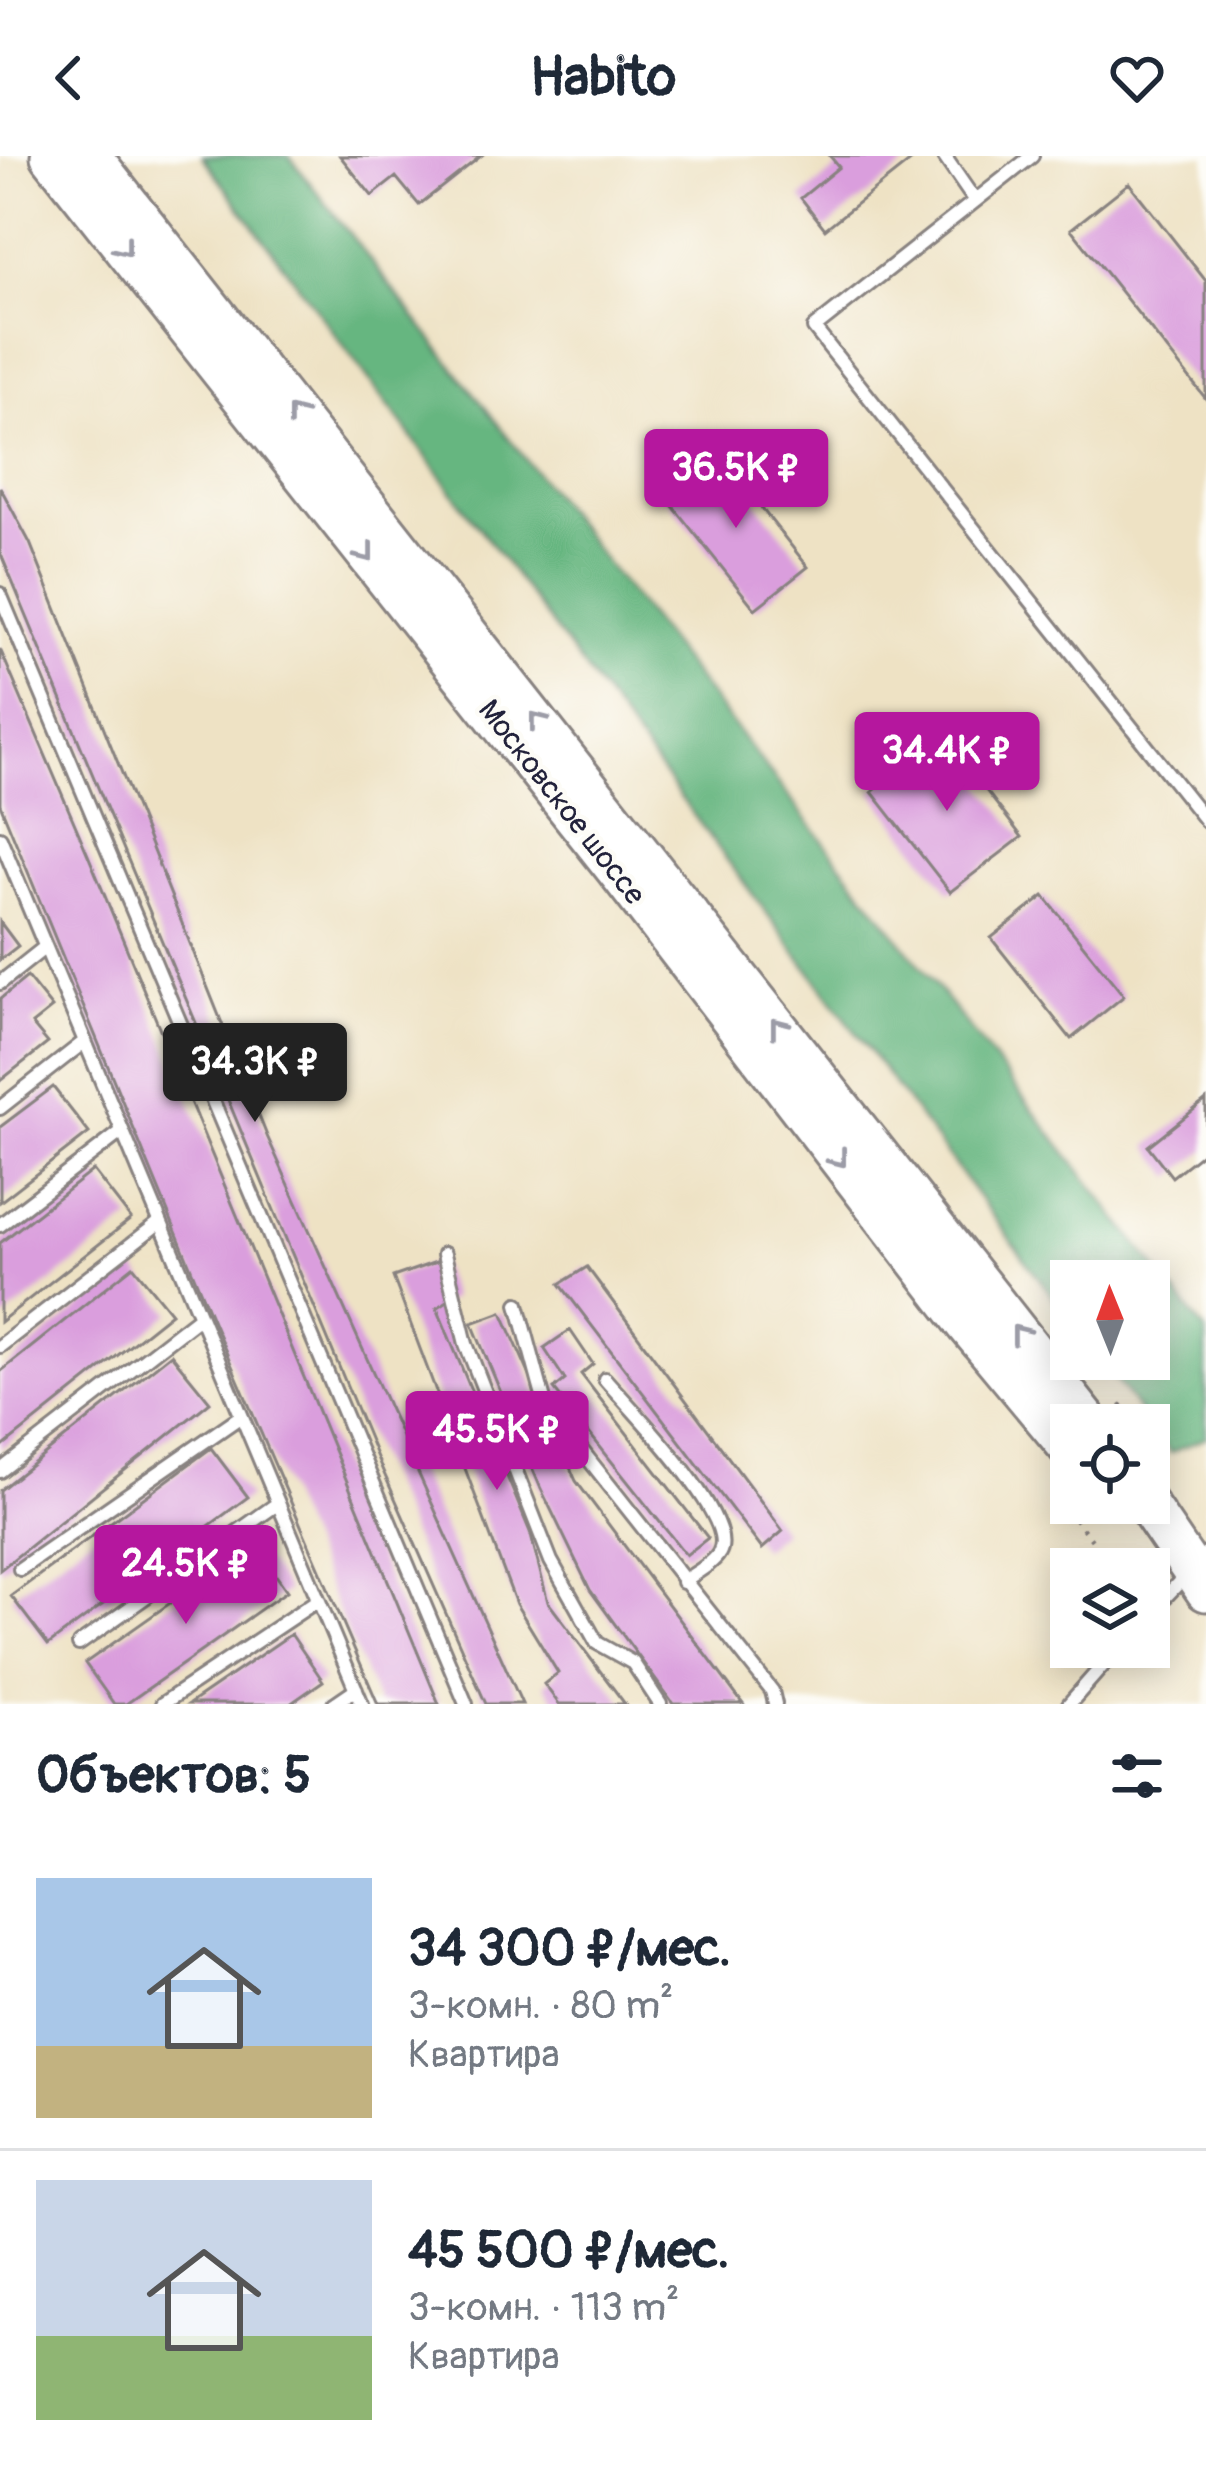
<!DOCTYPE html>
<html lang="ru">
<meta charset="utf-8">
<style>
body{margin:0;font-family:Pangolin,sans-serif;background:#f2f2f3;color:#1f2937;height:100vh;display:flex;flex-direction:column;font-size:45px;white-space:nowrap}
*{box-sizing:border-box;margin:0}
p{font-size:39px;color:#747a83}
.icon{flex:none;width:66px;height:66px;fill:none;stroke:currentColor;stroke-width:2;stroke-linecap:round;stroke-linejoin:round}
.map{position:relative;height:1548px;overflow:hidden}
.drawer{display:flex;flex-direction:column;background:#fff;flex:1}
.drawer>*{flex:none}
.needle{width:78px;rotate:359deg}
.fabs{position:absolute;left:1050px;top:1104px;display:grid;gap:24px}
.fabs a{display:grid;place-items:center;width:120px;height:120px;border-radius:0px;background:#fff;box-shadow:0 6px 30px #0003;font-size:60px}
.price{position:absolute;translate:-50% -102px;padding:0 27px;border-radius:12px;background:#b5179e;color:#fff;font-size:39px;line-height:78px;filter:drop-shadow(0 3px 6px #0008)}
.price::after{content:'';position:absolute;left:50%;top:72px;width:36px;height:27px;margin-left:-18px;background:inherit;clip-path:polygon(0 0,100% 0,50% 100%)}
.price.on{background:#222;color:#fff}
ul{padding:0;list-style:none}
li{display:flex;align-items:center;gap:36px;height:300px;padding:0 36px}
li+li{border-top:3px solid #e0e1e3}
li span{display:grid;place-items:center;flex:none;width:336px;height:240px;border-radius:0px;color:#555}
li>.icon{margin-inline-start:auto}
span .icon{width:144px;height:144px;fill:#fffc;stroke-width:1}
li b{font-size:51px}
h2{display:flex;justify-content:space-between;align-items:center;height:144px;padding:0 36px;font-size:51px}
header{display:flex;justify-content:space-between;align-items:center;height:156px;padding:0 36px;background:#fff;font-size:54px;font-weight:700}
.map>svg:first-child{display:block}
.forest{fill:#66b680;stroke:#446c5e;stroke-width:3}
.building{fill:#da9edd}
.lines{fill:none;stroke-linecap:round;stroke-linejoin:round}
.lane-casing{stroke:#888280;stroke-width:18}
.primary-casing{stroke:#888280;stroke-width:45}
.path{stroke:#888280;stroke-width:4.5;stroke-dasharray:3 9;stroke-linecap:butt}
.lane{stroke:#fff;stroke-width:12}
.primary{stroke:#fff;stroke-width:39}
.oneway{stroke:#9c9ca7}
.labels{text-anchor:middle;stroke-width:9;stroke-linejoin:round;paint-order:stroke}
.street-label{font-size:30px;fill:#22223b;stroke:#fdfcf7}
</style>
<header><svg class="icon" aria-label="back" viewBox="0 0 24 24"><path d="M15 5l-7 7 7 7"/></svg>Habito<svg class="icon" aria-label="heart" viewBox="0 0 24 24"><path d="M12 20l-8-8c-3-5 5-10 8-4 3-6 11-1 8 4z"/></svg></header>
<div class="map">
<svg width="1206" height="1548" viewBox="0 0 1206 1548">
<rect width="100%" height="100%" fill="#fdfcf7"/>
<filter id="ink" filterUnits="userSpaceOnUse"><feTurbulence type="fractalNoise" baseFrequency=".00833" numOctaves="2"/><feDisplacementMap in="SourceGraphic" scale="24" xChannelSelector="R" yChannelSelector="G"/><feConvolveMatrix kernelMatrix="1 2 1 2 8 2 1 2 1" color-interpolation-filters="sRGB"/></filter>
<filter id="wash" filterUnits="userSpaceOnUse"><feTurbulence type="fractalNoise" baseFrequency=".004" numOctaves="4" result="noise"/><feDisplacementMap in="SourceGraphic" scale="48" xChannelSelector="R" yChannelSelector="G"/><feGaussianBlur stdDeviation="2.7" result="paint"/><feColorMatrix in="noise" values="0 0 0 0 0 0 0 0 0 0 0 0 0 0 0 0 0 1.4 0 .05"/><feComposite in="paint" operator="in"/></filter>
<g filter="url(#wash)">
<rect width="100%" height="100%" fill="#eee2c4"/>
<path class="forest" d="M202 0H289L1206 1176V1281L1170 1297 1100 1203H1149V1125H1071V1165Z"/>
<g id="blocks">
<path class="building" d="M340 0H481L419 49 396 21 372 40Z
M830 0H917L825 73 801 42 839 11Z
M1129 27 1206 125V243L1071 73Z
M718 297 808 411 755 453 664 339Z
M0 331 30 387 267 980 522 1548H486L375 1297 0 396Z
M0 493 88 699 439 1548H378L214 1168 0 648Z
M944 580 1022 681 950 736 872 636Z
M1044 740 1124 840 1071 883 991 782Z
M0 766 18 790 0 804Z
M27 821 52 852 32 868 48 887 0 925V843Z
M53 931 89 977 0 1046V971Z
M1206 944V994L1172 1021 1148 990Z
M93 1014 131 1063 0 1166V1087Z
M439 1105 452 1142 437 1152 530 1376 548 1446 625 1548H559L544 1528 558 1517 516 1448 393 1121Z
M133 1110 171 1157 0 1293V1216Z
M587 1111 783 1375 762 1393 560 1128Z
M502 1156 576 1325 743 1548H673L590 1434 541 1333 472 1167Z
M570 1174 593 1208 581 1218 708 1382 686 1399 554 1233 565 1224 544 1192Z
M171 1198 210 1246 0 1414V1334Z
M211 1292 248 1341 48 1489 11 1440Z
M254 1388 287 1435 126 1548H114L85 1507Z
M291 1478 323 1525 290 1548H189Z"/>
</g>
</g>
<g filter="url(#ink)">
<use href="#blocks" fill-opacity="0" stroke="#888280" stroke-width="3"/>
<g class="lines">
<defs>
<path id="lane" d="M944 0 975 45
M1032 0 814 172 1206 665
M0 438 466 1548
M0 682 362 1548
M0 827 44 792
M0 952 84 886
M0 1069 121 976
M444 1098 466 1188 551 1405 597 1487 633 1507 660 1548
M518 1148 545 1248 772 1535 775 1548
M0 1190 160 1066
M605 1223C629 1251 740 1363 719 1397 713 1408 693 1418 683 1426
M0 1315 199 1161
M20 1413 241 1260
M1149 1458 1206 1398
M79 1488 277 1348
M162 1548 318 1444
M334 1548 356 1533
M1069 1548 1119 1491"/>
<path id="primary" d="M51 0 622 721 967 1169 1071 1294
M91 0 1091 1269
M1146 1347 1206 1435"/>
</defs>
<use href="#lane" class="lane-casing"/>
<use href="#primary" class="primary-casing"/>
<path class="path" d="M1121 1248 1134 1269
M1060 1344 1099 1393"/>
<use href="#lane" class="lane"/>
<use href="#primary" class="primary"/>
</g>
<defs><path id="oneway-chevron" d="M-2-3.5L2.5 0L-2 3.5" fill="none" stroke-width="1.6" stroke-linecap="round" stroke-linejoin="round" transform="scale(3)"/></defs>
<g class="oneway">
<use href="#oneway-chevron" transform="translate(124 92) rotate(52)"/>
<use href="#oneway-chevron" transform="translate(295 258) rotate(-128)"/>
<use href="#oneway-chevron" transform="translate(366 398) rotate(52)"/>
<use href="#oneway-chevron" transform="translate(537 564) rotate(-128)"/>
<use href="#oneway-chevron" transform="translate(778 870) rotate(-128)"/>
<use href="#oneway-chevron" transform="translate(839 1003) rotate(52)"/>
<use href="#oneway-chevron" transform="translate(1019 1177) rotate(-128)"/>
</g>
</g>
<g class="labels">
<g class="street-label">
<text transform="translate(562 646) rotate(52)" y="10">Московское шоссе</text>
</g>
</g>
</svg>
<div class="fabs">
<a><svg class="needle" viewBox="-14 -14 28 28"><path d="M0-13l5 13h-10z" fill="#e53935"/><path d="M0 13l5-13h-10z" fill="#747a83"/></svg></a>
<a><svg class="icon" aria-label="locate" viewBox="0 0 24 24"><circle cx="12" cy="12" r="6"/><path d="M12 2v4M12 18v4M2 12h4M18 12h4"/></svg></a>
<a><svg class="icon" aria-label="layers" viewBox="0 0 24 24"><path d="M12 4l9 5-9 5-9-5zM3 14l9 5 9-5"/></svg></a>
</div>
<b class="price" style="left:736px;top:375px">36.5K ₽</b>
<b class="price" style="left:947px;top:658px">34.4K ₽</b>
<b class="price on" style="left:255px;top:969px">34.3K ₽</b>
<b class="price" style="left:497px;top:1337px">45.5K ₽</b>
<b class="price" style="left:186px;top:1471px">24.5K ₽</b>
</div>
<section class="drawer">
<h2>Объектов: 5<svg class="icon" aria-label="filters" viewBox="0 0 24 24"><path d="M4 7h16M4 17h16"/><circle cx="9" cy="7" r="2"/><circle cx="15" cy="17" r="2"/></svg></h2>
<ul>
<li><span style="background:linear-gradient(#a9c7e8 70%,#c2b280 0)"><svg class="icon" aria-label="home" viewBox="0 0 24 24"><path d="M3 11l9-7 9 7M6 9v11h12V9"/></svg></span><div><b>34 300 ₽/мес.</b><p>3-комн. · 80 m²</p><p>Квартира</p></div></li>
<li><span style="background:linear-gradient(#c9d6e8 65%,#8fb573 0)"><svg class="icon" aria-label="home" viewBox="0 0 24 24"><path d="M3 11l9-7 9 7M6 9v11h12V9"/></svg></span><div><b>45 500 ₽/мес.</b><p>3-комн. · 113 m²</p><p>Квартира</p></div></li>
</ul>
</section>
